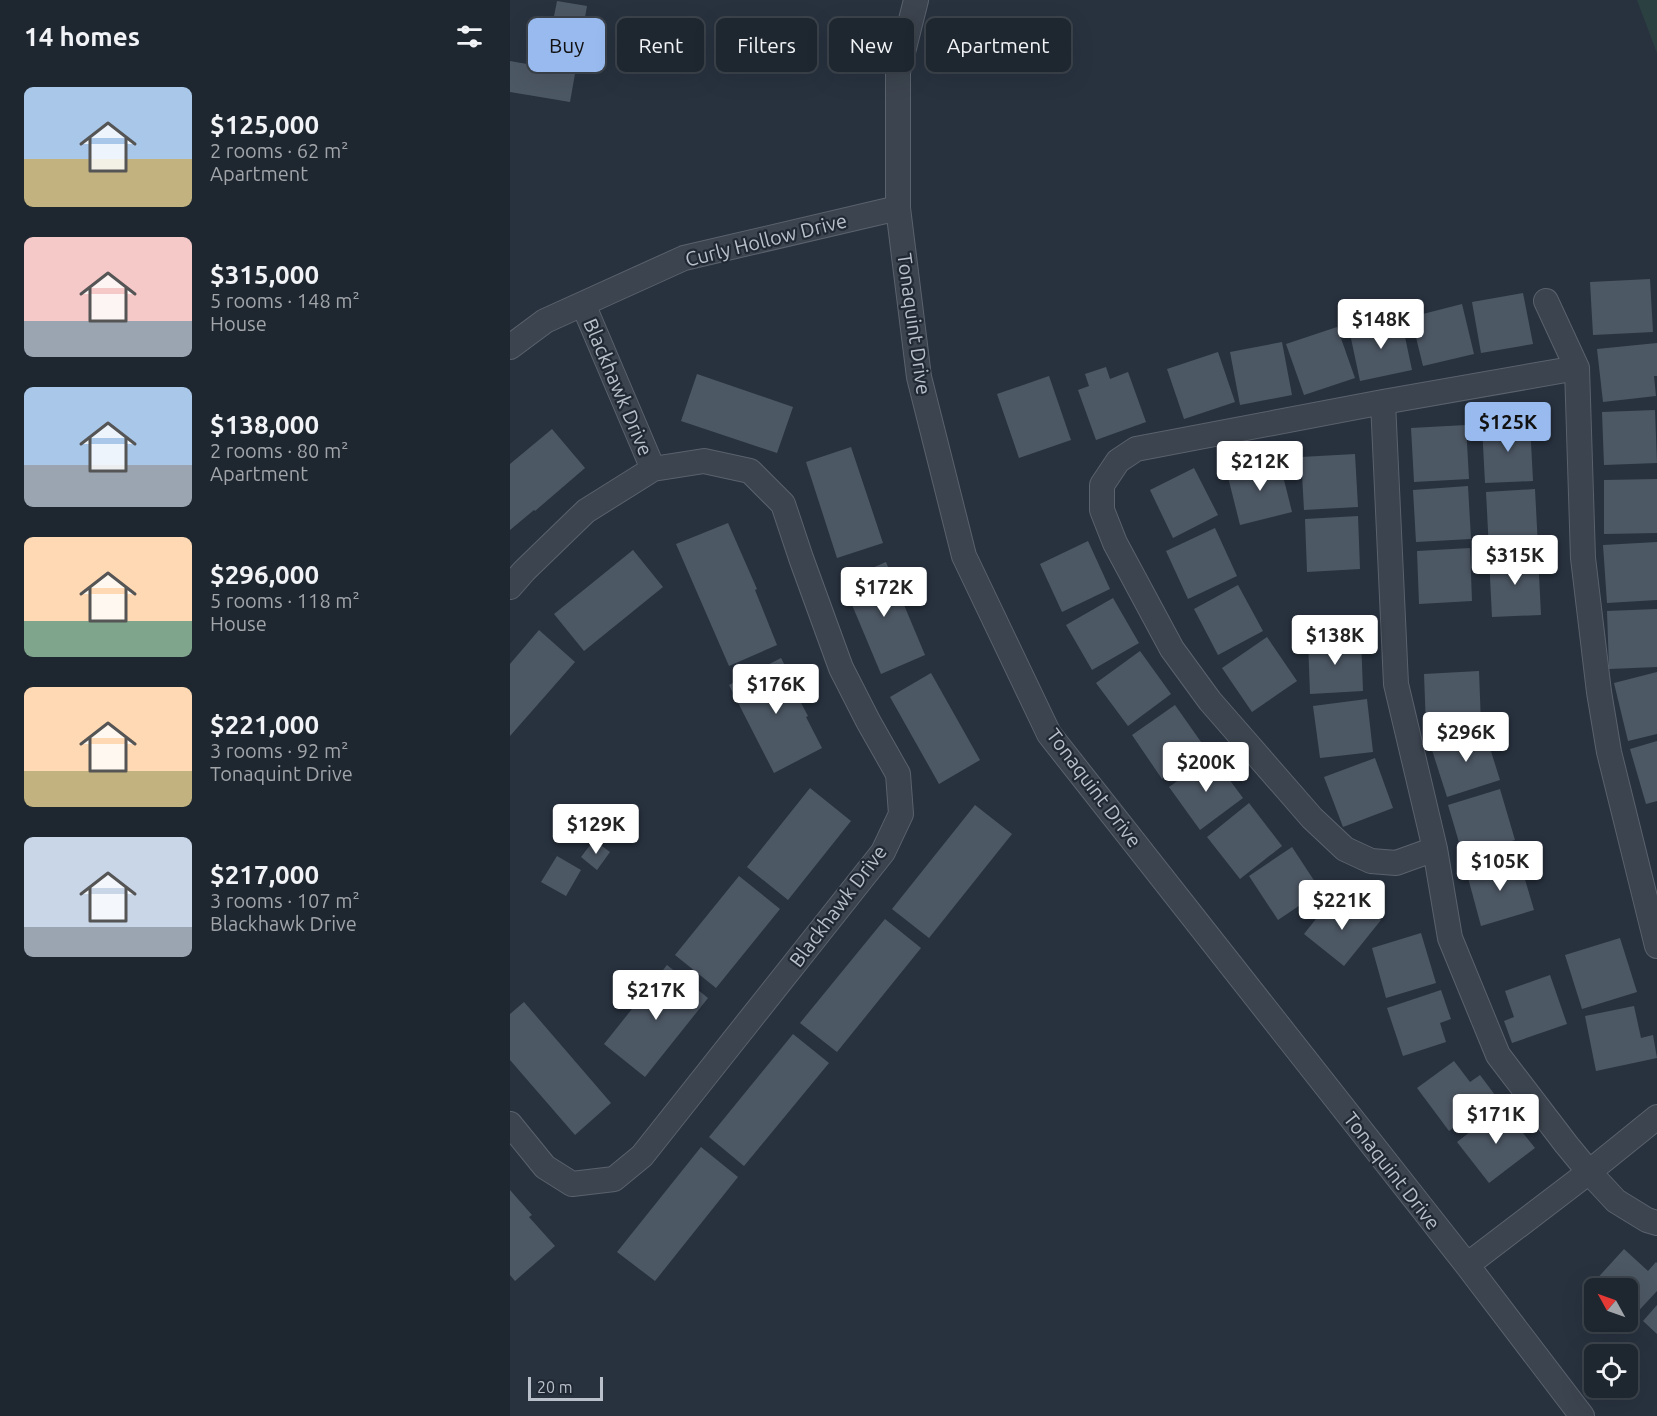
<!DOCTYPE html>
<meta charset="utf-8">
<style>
body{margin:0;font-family:Ubuntu,sans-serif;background:#2b323b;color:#f1f3f6;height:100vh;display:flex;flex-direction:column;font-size:22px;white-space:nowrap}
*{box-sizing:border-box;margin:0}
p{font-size:20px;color:#a1a5aa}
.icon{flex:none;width:33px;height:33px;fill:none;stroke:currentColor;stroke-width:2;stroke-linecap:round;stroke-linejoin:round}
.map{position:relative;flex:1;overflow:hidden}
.details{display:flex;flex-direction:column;background:#1e262f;width:510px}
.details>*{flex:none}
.banner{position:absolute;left:18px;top:18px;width:570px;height:54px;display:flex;gap:12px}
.needle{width:39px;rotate:310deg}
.fabs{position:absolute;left:1074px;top:1278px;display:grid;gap:12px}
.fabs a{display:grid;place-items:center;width:54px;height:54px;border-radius:9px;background:#1e262f;box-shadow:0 6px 24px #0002,0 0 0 2px #3c434b;font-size:30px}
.scale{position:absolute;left:18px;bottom:15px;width:75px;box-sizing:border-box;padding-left:6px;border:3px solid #b9c0ca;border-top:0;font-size:16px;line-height:21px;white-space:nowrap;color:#b9c0ca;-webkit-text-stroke:4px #212935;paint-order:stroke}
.price{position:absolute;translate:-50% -51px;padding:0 14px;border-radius:6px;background:#fff;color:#222;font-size:20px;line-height:39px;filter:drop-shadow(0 2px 3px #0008)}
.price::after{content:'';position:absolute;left:50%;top:36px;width:18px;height:14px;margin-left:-9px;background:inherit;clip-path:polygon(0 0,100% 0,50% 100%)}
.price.current{background:#98baef;color:#111}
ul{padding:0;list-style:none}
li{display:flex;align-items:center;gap:18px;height:150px;padding:0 24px}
li span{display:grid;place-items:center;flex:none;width:168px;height:120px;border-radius:9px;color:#555}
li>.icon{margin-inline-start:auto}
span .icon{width:72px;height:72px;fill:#fffc;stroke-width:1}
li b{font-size:26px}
h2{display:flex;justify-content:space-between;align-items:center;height:72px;padding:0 24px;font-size:26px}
.pill{padding:0 21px;border-radius:9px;background:#1e262f;box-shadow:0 6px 24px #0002,0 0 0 2px #3c434b;font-size:21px;line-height:54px}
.pill.current{background:#98baef;color:#111}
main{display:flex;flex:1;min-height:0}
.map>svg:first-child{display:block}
.green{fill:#2b4041}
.building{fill:#4d5865}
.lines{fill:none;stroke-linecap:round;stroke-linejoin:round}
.minor-casing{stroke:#5a626d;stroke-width:26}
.minor{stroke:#3c444f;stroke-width:24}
.labels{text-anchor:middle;stroke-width:4.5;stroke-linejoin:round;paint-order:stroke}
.street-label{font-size:20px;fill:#b9c0ca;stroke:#212935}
</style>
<main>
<section class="details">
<h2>14 homes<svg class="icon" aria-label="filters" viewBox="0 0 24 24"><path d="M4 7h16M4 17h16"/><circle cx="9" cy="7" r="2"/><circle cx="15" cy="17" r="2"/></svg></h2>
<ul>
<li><span style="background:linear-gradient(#a9c7e8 60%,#c2b280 0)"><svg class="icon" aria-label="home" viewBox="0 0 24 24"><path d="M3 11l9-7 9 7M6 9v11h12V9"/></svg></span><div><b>$125,000</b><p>2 rooms · 62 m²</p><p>Apartment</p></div></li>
<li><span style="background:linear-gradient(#f6c9c9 70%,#9aa5b1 0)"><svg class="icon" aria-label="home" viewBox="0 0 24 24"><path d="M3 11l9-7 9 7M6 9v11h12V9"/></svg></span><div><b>$315,000</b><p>5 rooms · 148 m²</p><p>House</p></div></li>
<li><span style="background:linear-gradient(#a9c7e8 65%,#9aa5b1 0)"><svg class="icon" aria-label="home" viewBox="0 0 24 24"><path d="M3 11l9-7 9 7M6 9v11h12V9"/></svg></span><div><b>$138,000</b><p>2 rooms · 80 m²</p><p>Apartment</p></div></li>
<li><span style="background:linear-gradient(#ffd9b3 70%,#7fa58c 0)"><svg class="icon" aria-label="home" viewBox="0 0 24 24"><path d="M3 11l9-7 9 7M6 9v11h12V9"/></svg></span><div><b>$296,000</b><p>5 rooms · 118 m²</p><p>House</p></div></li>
<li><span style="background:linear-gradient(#ffd9b3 70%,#c2b280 0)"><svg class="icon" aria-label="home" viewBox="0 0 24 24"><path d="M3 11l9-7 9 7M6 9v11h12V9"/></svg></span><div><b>$221,000</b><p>3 rooms · 92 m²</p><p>Tonaquint Drive</p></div></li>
<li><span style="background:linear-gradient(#c9d6e8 75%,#9aa5b1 0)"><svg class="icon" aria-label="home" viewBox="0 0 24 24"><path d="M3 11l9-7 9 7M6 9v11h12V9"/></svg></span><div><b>$217,000</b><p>3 rooms · 107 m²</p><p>Blackhawk Drive</p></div></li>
</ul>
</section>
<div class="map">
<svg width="1147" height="1416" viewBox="0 0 1147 1416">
<rect width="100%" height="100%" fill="#28323f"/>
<path class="green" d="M1127 0H1147V53Z"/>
<path class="building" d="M47 1 77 6 60 102 0 92V61L34 67Z
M1140 279 1143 332 1083 335 1080 282Z
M1013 293 1023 344 971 353 962 302Z
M952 304 964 354 913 366 901 317Z
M891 318 902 370 850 381 839 329Z
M827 327 845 378 794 395 776 344Z
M772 342 782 395 730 405 720 352Z
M1147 343V376H1144L1146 396 1093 402 1087 349Z
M708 352 725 402 674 419 657 369Z
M596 367 600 379 618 372 636 422 586 440 568 390 579 386 575 374Z
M187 374 283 407 267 453 171 421Z
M539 376 561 440 509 458 487 394Z
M1145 410 1147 463 1094 465 1092 412Z
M1020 423 1023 481 975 483 972 426Z
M956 425 959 479 904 482 901 428Z
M42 429 75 468 25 511 24 510 0 530V464Z
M341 447 373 543 327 558 296 462Z
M845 454 848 507 794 510 791 457Z
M769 460 782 512 730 525 717 473Z
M684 468 708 515 663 538 640 490Z
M1147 479V533L1094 534V480Z
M958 486 961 539 906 542 903 490Z
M1025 489 1028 547 979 550 976 492Z
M848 516 850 569 797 572 795 519Z
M218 523 247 589 245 590 267 645 219 666 166 544Z
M705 528 727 576 678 599 656 551Z
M578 541 600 589 552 612 530 564Z
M1147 542V600L1097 603 1093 545Z
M960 548 962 601 909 604 907 551Z
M123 550 153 587 74 651 44 614Z
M1028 555 1031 615 982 617 979 558Z
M376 562 415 655 371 674 332 581Z
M728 585 753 631 708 655 684 609Z
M603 598 629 643 582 670 556 625Z
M1147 609V667L1099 669 1097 611Z
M29 630 65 662 0 736V664Z
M757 637 787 681 742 712 712 668Z
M851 638 853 691 800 694 798 641Z
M630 651 661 694 618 726 586 683Z
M271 658 285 685 282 686 298 716 296 717 312 748 264 773 219 685Z
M969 671 971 724 916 726 914 674Z
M1147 672V734L1118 741 1104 683Z
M421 673 470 760 429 784 380 697Z
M857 699 863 752 810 758 803 706Z
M665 705 696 749 652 779 622 735Z
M974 729 990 780 937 797 921 747Z
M1147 741V801L1136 804 1120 749Z
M702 756 733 798 690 830 659 787Z
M865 758 883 808 833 827 814 777Z
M300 788 341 821 278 900 237 867Z
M990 789 1005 840 953 856 938 805Z
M739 803 772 846 730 879 697 837Z
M465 805 502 834 419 938 382 909Z
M84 840 100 852 87 870 71 857Z
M782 847 811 891 768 920 739 876Z
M47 856 71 870 56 896 31 882Z
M1009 859 1024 910 971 926 957 874Z
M229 876 270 909 206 988 165 955Z
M821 900 841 916 850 904 871 920 834 966 794 934Z
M375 919 411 948 327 1052 290 1023Z
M911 933 926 983 876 998 862 948Z
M1110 938 1127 992 1072 1009 1055 955Z
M157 965 198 998 135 1077 94 1044Z
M1040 975 1057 1024 1002 1043 994 1021 1004 1017 995 991Z
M931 990 941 1019 930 1023 936 1042 893 1056 877 1008Z
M14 1002 101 1103 65 1135 0 1060V1014Z
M1124 1006 1131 1038 1143 1035 1147 1058 1086 1071 1075 1016Z
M283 1034 319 1063 234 1166 199 1137Z
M944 1061 960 1082 970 1075 985 1095 939 1131 907 1088Z
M992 1107 1025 1148 979 1183 947 1142Z
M191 1147 228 1177 145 1281 107 1252Z
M0 1190 22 1215 19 1217 45 1246 5 1281 0 1275Z
M1114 1249 1138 1271 1146 1262 1147 1263V1291L1121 1319 1118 1316V1288H1088L1083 1283Z
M1147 1305V1334L1133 1321Z"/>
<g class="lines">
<defs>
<path id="minor" d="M406 0 388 72V208L409 377 454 556 539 734 957 1265 1072 1416
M1036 301 1067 368 1073 558 1089 692 1099 752 1147 946
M73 304 143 469
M0 347 35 321 174 258 388 208
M873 402 886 684 925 849 940 938 988 1055 1056 1144 1079 1172 1106 1201 1137 1220 1147 1223
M0 587 14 571 76 511 143 469 194 461 240 471 273 504 291 558 331 668 358 721 388 774 391 814 373 852 132 1156 104 1179 62 1184 35 1167 0 1124
M925 849 886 863 861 861 835 849 802 818 700 701 662 649 605 543 592 510V485L608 461 626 449 873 402 1067 368
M957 1265 1079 1172 1147 1117"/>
</defs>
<use href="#minor" class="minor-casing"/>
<use href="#minor" class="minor"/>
</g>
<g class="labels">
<g class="street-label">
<text transform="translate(256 240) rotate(-14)" y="7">Curly Hollow Drive</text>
<text transform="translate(404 324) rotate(82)" y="7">Tonaquint Drive</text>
<text transform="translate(108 387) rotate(67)" y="7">Blackhawk Drive</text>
<text transform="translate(584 788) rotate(53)" y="7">Tonaquint Drive</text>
<text transform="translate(328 906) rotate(-53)" y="7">Blackhawk Drive</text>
<text transform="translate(882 1171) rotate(52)" y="7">Tonaquint Drive</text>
</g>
</g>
</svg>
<div class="fabs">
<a><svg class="needle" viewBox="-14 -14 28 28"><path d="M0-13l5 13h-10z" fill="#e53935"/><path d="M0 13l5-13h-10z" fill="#a1a5aa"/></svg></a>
<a><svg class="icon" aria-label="locate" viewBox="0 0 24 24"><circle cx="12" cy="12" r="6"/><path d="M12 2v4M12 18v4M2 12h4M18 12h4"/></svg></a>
</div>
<div class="scale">20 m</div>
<b class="price" style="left:871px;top:350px">$148K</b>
<b class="price current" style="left:998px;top:453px">$125K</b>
<b class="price" style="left:750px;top:492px">$212K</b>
<b class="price" style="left:1005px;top:586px">$315K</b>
<b class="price" style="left:374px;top:618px">$172K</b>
<b class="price" style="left:825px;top:666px">$138K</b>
<b class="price" style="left:266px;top:715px">$176K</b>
<b class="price" style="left:956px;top:763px">$296K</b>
<b class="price" style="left:696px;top:793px">$200K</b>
<b class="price" style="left:86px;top:855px">$129K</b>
<b class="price" style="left:990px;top:892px">$105K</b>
<b class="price" style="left:832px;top:931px">$221K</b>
<b class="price" style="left:146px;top:1021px">$217K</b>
<b class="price" style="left:986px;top:1145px">$171K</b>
<div class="banner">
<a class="pill current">Buy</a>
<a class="pill">Rent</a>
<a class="pill">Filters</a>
<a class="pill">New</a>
<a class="pill">Apartment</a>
</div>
</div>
</main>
